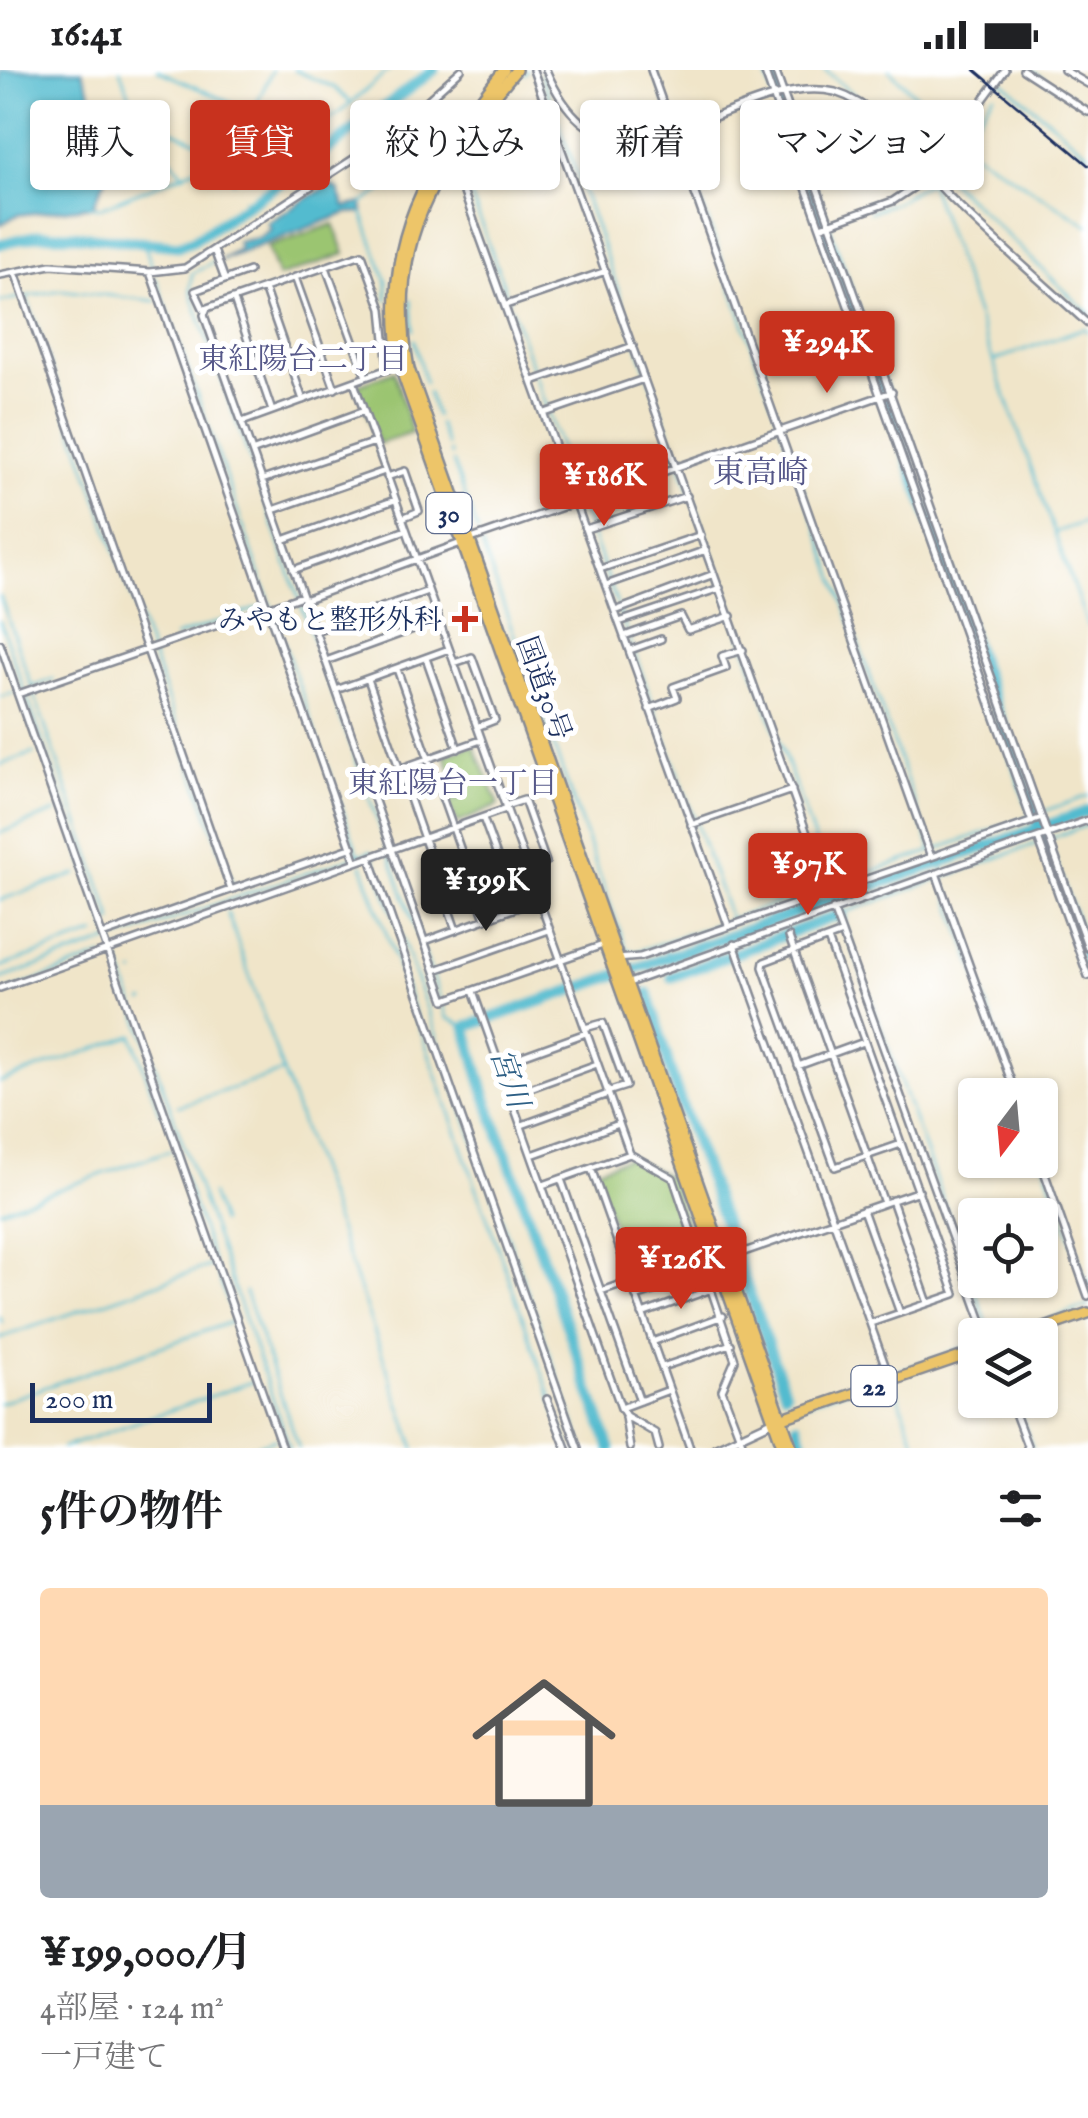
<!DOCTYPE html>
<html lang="ja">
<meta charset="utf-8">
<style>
body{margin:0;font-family:"IM FELL English","Noto Serif JP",serif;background:#f6f6f6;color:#202124;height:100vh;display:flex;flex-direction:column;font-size:38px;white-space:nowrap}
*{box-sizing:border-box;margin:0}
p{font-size:32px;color:#757577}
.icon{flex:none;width:55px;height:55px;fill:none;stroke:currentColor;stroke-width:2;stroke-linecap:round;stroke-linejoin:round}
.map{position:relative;height:1378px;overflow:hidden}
.details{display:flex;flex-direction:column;background:#fff;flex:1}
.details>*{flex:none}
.guide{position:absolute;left:30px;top:30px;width:1030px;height:90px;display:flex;gap:20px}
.needle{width:65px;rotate:196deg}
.buttons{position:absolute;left:958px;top:1008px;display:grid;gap:20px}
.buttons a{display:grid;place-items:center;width:100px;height:100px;border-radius:10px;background:#fff;box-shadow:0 2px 8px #0004;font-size:50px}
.scale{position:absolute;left:30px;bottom:25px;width:182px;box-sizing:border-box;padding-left:10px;border:5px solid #1b2f5e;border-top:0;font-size:28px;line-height:35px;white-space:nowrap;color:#1b2f5e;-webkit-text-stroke:8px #fff;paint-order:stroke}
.price{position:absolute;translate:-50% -85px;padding:0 22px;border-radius:10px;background:#c8321e;color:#fff;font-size:32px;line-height:65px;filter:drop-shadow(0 2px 5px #0008)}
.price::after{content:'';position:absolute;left:50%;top:60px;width:30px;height:22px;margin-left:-15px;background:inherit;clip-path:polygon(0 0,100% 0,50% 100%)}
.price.current{background:#222;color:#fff}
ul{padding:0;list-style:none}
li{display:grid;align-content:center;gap:20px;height:530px;padding:0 40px}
li span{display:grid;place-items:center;height:310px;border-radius:10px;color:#555}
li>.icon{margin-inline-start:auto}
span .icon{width:180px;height:180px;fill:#fffc;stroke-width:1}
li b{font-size:42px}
h2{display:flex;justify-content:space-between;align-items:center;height:120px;padding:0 40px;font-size:42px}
.chip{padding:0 35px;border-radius:10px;background:#fff;box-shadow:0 2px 8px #0004;font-size:35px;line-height:90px}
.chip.current{background:#c8321e;color:#fff}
.status{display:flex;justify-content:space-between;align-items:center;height:70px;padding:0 50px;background:#fff;direction:ltr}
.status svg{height:28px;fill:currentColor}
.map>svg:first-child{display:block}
.green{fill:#9bc571;stroke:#5b7a68;stroke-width:2.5}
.water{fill:#52bbcf;stroke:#367596;stroke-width:2.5}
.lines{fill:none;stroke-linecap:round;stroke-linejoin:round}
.stream{stroke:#52bbcf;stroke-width:2.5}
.river{stroke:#52bbcf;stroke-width:11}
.minor-casing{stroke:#868a94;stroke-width:10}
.tertiary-casing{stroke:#868a94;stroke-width:11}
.primary-casing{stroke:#868a94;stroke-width:14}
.trunk-casing{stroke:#868a94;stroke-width:14}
.minor{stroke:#fff;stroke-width:5}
.tertiary{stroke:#fff;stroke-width:6}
.primary{stroke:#edc569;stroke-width:9}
.trunk{stroke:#edc569;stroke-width:9}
.rail{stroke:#1b2f5e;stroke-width:2.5}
.poi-dot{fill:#c8321e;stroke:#fff;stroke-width:4}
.labels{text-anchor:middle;stroke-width:10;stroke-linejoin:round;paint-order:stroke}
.shield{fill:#fff;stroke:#5f6d8e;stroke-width:2.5}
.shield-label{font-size:25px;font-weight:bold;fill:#1b2f5e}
.poi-label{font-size:28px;fill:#1b2f5e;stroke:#fff;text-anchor:end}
.street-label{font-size:28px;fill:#1b2f5e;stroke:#fff}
.neighbourhood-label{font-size:30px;fill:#565889;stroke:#fff}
.water-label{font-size:30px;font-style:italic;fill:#2e6086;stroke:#fff}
.quarter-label{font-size:32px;fill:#565889;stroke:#fff}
</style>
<div class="status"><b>16:41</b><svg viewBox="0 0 49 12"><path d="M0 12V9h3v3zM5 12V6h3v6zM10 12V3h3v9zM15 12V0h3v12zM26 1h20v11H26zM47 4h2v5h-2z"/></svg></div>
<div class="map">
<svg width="1088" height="1378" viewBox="0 0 1088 1378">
<rect width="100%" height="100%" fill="#fff"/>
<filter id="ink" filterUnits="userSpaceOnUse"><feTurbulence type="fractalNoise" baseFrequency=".01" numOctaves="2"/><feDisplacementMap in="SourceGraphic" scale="20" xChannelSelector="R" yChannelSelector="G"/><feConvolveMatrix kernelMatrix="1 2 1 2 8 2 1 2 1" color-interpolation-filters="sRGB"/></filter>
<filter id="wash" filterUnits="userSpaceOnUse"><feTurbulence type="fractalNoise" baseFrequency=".0048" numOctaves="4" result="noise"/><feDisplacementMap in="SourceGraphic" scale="40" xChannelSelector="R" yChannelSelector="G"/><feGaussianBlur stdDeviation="2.25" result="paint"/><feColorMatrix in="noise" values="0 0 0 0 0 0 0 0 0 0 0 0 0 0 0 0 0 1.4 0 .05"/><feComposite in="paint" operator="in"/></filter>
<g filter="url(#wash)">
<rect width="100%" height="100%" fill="#f0e5c9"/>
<path class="green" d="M334 154 345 184 278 207 267 177Z
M394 301 412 363 378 374 357 315Z
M474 675 499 735 458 753 447 733 460 728 445 685Z
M629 1087 671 1108 692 1168 656 1181 668 1214 638 1224 594 1100Z"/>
<path class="water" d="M0 0H82L115 88 93 136 17 145 0 155Z
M330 115 338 119 345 137 362 133 363 142 347 143 221 190 240 178 237 172 258 168 271 159 267 153Z"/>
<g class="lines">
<path class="stream" d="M120 0 137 44 220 82
M157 0 247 40
M294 0 335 18 349 31
M654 0 674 55
M825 0 870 38
M889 0 953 60
M1030 0 1088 37
M524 4 527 1
M541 4 831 816
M1001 10 1088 83
M676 62 932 781
M898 64 930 94
M957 72 1088 155
M160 75 184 105
M236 81 272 0
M458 89 509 231
M458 89 476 62
M262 95 338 44 389 0
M941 102 1088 243
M938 104 994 24
M233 111V109
M929 111 1088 557
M244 129 248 134
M362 134 415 97
M89 136 100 138 221 88
M362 142 387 212V230
M870 142 896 132 931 110
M144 173 152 197
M215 191 192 204 190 219 196 237 447 948 466 957
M156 208 359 787
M26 226 233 816
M29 226 61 220 156 231
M411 230 413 260
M0 232 21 227
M511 237 578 428
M414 270 425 313
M993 291 1084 258 1088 262
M428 323 436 346
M439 354 447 375
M450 382 451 385
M453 392 478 462
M581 435 730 848
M1056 462 1088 451
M482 475 626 879 635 882 825 817
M0 526 32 617 53 609
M0 551 109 862
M175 567 264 536
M33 622 113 851 107 853
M0 627 13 623
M0 695 34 683
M1044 741 1088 726
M0 763 56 742
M937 779 1036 745
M938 785 944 801
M362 795 569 1378
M947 806 1088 755
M942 808 1019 1025
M833 815 935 780
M0 830 77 804
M227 842 415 1378
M841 844 945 807
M842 848 991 1265
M124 879H125
M665 879 669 892
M115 881 290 1378
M113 883 118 881
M650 895 652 901
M0 897 96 864
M134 903H135
M0 909 371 781 583 1378
M0 924 103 886
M143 932 145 931
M133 967 160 1044
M0 1012 134 965
M178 1036 283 1002
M1040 1082 1088 1216
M211 1124 221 1152
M0 1140 171 1080
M245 1222 299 1378
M0 1247 2 1252
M1006 1265 1088 1236
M0 1268 212 1195
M895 1316 917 1378
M1015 1330 1032 1378
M0 1333 234 1251 175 1082
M796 1336 975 1275
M62 1378 254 1311
M249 1378 275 1369"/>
<path class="river" d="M769 0 1088 894
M0 174 38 165H71L178 176 194 170 307 95 434 0
M942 792 1088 741
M672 907 841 844 842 848
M648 923 675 1016 785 1322
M797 1355 805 1378
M610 1378 484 1021 466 957 940 793"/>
</g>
</g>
<g filter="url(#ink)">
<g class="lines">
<defs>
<path id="minor" d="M533 0 828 822
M546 0C613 155 734 0 835 22 884 37 914 90 947 124 992 169 1041 211 1088 254
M651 0 931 787
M764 0 1032 752
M775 0 1088 878
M1023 0 1088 42
M1064 0 1088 14
M422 37 453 63
M451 87 728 855
M930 102 1005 0
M820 157 893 131 932 105
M214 180 225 210
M326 197 366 307
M15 202 231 820
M150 202 356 792
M0 205 51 195 150 202 185 198 384 69 461 0
M295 207 335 319
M264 218 303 330
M234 230 272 341
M506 235 606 201
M204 240 195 221 249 201
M533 311 633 276
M354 313 630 1084 673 1108 735 1290 722 1320 744 1378
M545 343 644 309
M242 352 388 299 382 239 362 184 207 238 204 245 445 930 603 875
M254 381 364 341
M387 407 405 401 419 441 402 448
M262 410 375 372
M273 440 385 401
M586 459 687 426
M471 469 892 322
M283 470 395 430
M600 499 701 465
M293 500 406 460
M606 515 706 480
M304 530 461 473
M615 541 714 504
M619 552 720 518
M315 561 428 521
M624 566 681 546 688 560 731 546
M0 574 282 1378
M630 580 661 569
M426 588 458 679
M326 591 438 550
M454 593 472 587 495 650 477 657
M397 599 485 849
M368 609 456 860
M336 620 449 579
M18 624 302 526
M649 639 677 628 673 617 726 598 722 586 743 580
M368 710 481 670
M505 736 524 730 546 792 527 799
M483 748 516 838
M691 755 792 720
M1038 768 1088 906
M939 784 1042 748
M370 788 578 1378
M945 800 1088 750
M936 803 1016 1025
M833 839 842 863 764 892 763 897 835 1097 901 1074
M842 863 987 1265
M102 865 353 777
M789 867 884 1133
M828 869 955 1224 871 1253
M425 871 538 830
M734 874 890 1309
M617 889 640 887 937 785
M435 900 549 860
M626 914 943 801
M0 918 506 739
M473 921 621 1338 626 1346 655 1363 659 1378
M585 958 603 953 626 1016 607 1022
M500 994 586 963
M798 996 864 972
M511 1025 597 994
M522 1055 608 1024
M532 1085 619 1054
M1040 1090 1088 1226
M591 1098 690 1378
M561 1109 640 1331
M543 1115 630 1084
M892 1130 928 1233
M863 1140 900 1243
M724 1189 919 1121
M601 1221 630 1211
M636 1227 706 1202
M642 1244 712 1219
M652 1272 723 1246
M662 1297 731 1274
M547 1329 566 1378
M1010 1330 1028 1378
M621 1338 669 1320
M625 1347 630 1378"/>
<path id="tertiary" d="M715 1378 773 1351"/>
<path id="primary" d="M1024 1265 1088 1243
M774 1351 975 1282"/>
<path id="trunk" d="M504 0C426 98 379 169 401 300L783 1378
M516 0C437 95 385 169 409 299L792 1378"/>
</defs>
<use href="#minor" class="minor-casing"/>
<use href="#tertiary" class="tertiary-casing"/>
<use href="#primary" class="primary-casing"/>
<use href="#trunk" class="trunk-casing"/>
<use href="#minor" class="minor"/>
<use href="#tertiary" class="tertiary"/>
<use href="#primary" class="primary"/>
<use href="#trunk" class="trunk"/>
<path class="rail" d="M975 0 1088 95"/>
</g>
</g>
<path class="poi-dot" d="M460 534h10v10h10v10h-10v10h-10v-10h-10v-10h10z"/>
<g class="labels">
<g class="shield">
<rect x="426.5" y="423" width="45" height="40" rx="8"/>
<rect x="851.5" y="1296" width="45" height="40" rx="8"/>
</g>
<g class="shield-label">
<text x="449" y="452">30</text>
<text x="874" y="1325">22</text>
</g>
<g class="poi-label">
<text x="442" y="559">みやもと整形外科</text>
</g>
<g class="street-label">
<text transform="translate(545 618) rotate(70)" y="10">国道30号</text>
</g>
<g class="neighbourhood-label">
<text x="303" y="299">東紅陽台二丁目</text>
<text x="453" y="723">東紅陽台一丁目</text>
</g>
<g class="water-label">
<text transform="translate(510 1008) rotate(71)" y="10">宮川</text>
</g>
<g class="quarter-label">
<text x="761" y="413">東高崎</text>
</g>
</g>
</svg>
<div class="buttons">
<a><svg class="needle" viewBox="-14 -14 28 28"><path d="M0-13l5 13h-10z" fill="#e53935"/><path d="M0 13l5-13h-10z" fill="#757577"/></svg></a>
<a><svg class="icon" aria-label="locate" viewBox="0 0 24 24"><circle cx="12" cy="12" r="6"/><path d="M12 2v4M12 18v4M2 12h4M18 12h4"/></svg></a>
<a><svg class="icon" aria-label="layers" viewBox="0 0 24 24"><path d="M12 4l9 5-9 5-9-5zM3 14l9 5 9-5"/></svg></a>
</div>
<div class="scale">200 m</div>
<b class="price" style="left:827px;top:326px">¥294K</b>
<b class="price" style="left:604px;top:459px">¥186K</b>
<b class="price" style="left:808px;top:848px">¥97K</b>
<b class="price current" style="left:486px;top:864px">¥199K</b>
<b class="price" style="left:681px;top:1242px">¥126K</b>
<div class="guide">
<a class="chip">購入</a>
<a class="chip current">賃貸</a>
<a class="chip">絞り込み</a>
<a class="chip">新着</a>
<a class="chip">マンション</a>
</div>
</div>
<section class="details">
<h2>5件の物件<svg class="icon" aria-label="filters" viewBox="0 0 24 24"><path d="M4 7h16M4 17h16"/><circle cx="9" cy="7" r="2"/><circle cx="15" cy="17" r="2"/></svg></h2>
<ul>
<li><span style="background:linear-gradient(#ffd9b3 70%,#9aa5b1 0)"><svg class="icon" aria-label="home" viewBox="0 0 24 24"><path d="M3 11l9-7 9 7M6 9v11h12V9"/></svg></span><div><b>¥199,000/月</b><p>4部屋 · 124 m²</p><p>一戸建て</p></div></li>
</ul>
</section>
